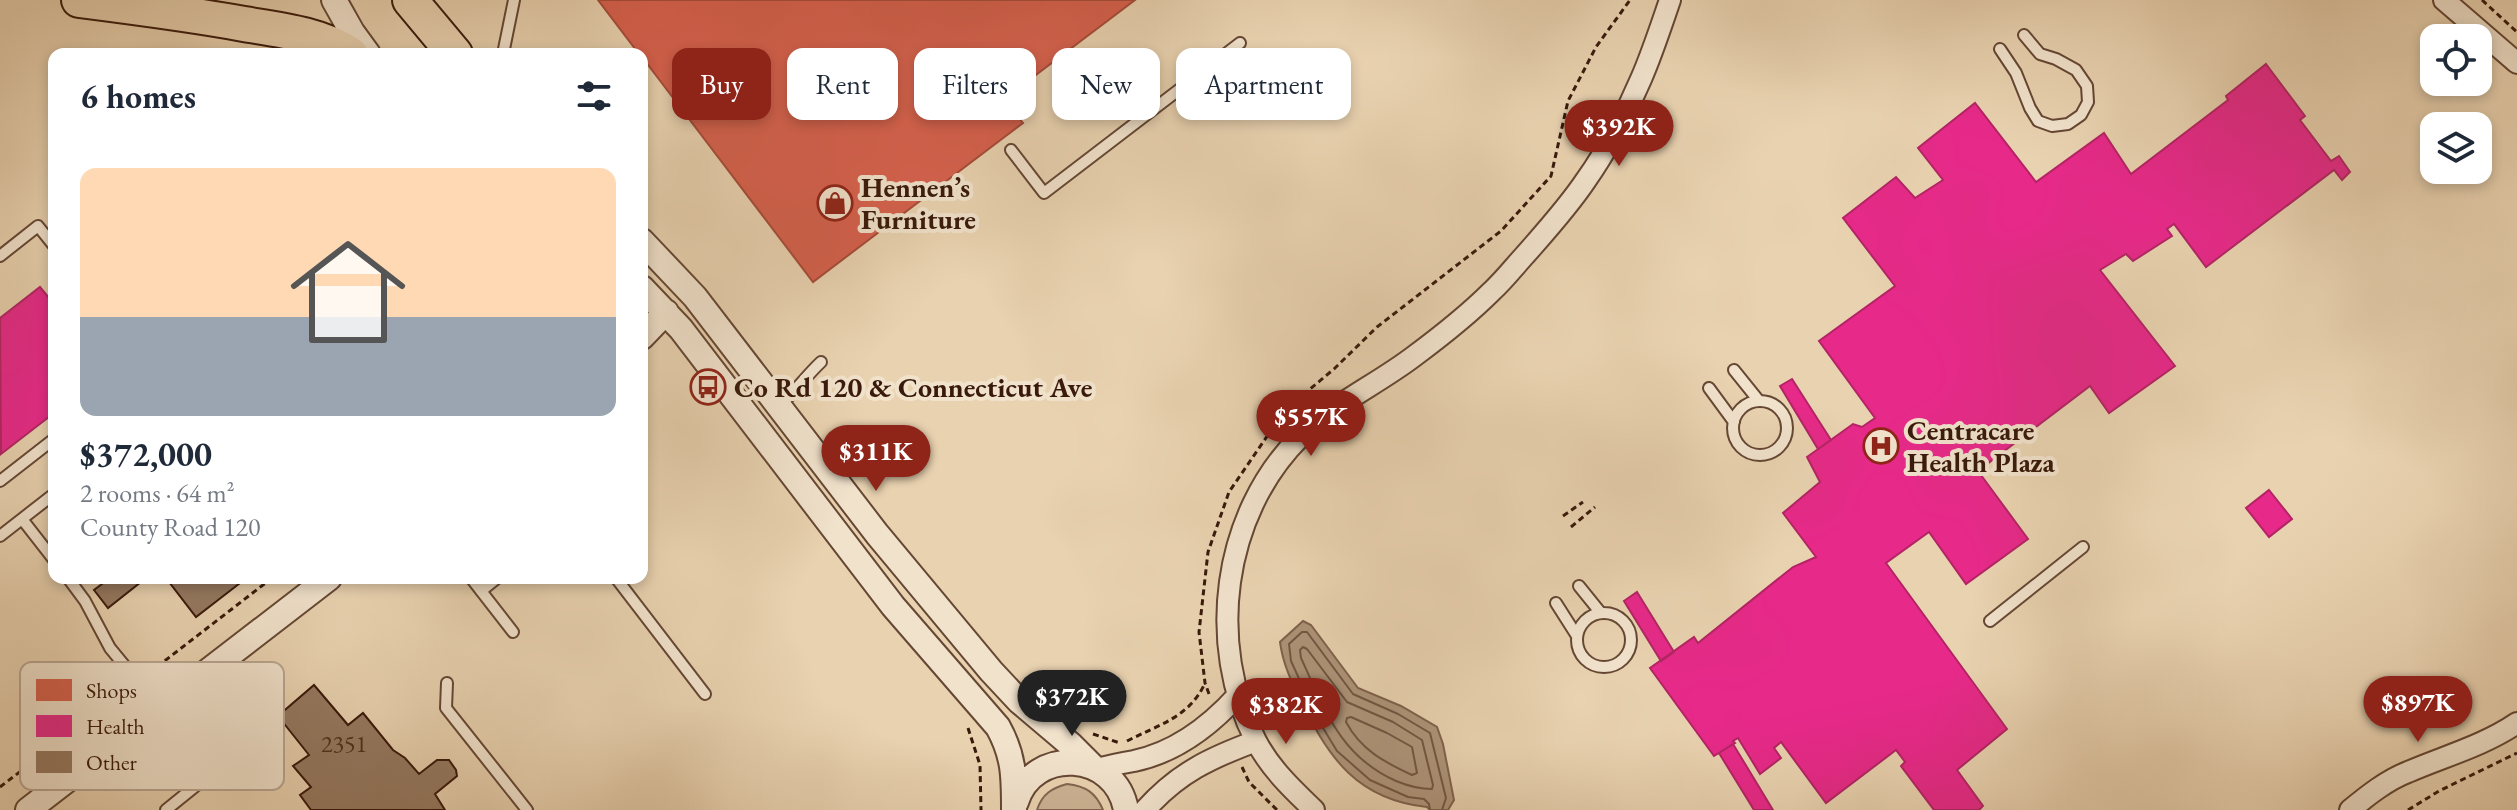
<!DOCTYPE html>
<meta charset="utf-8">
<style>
body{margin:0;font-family:"EB Garamond",serif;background:#f6f6f7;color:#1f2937;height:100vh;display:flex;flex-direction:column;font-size:30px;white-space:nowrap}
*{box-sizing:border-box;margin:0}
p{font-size:26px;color:#747a83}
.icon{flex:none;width:44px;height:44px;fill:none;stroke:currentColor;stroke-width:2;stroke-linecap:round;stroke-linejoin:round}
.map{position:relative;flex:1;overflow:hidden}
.details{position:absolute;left:48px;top:48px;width:600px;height:536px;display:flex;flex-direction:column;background:#fff;border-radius:16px;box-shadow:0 4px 12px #0003}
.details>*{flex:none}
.hud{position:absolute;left:672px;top:48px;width:760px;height:72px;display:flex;gap:16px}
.buttons{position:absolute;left:2420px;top:24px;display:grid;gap:16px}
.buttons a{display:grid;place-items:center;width:72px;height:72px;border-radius:16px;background:#fff;box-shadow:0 4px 12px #0003;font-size:40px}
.price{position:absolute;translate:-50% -68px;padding:0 18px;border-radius:28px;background:#8f2418;color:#fff;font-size:26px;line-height:52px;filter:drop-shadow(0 2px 4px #0008)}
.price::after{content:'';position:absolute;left:50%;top:48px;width:24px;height:18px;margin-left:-12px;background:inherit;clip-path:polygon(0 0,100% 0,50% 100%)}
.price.on{background:#222;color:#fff}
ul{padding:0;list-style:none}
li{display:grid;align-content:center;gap:16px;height:424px;padding:0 32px}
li+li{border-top:2px solid #e0e1e3}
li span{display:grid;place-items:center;height:248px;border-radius:16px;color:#555}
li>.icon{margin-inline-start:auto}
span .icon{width:144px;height:144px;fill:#fffc;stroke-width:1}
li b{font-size:34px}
h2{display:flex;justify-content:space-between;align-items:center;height:96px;padding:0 32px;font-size:34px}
.pill{padding:0 28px;border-radius:16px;background:#fff;box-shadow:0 4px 12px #0003;font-size:28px;line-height:72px}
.pill.on{background:#8f2418;color:#fff}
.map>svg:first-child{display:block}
.green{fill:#cbb394;stroke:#826650;stroke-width:2}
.water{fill:#ad9378;stroke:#7f624c;stroke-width:2}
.shops{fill:#d6604d;stroke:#a74b39;stroke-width:2}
.health{fill:#e7298a;stroke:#b32464;stroke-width:2}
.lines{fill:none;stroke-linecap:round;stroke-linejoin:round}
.shore{stroke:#735642;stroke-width:2}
.building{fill:#957961;stroke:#39190b;stroke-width:2}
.service-casing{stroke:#654734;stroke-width:14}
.minor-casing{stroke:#654734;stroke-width:24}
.tertiary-casing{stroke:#654734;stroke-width:28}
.trunk-casing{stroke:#39190b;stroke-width:38}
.path{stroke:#39190b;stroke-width:3;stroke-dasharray:6 4;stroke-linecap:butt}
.service{stroke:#f1e2cc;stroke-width:10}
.minor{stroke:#f1e2cc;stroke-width:20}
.tertiary{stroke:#f1e2cc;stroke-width:24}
.trunk{stroke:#e9d2b0;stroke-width:34}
.labels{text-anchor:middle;stroke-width:8;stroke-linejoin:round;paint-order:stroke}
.number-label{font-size:24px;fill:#503120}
.poi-label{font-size:28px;font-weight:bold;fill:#39190b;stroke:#f1e2cc;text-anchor:start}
.key{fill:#f1e2cc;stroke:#baa692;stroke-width:2}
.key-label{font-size:22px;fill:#39190b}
</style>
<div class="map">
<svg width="2517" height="810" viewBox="0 0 2517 810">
<rect width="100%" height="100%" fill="#e9d2b0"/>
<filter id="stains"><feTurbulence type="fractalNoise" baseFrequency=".0025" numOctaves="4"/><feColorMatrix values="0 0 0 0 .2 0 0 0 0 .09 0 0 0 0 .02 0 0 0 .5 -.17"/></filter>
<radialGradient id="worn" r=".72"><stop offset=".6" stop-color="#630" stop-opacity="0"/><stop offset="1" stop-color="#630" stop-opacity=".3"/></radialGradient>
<path class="green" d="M1067 784C1086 786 1096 793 1103 810H1037C1042 794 1052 788 1067 784Z"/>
<path class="water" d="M1303 621 1311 625 1358 688 1401 706 1437 727 1443 744 1454 800 1448 810H1430L1427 807C1359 800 1328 759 1301 700 1291 681 1283 664 1280 642Z"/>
<path class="shops" d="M598 0H1135L1004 99 1023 123 813 282 642 57V54H639Z"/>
<path class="health" d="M2266 64 2305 116 2300 120 2331 161 2339 156 2350 172 2342 180 2334 170 2206 267 2174 224 2167 229 2172 236 2133 261 2126 254 2100 270 2175 366 2109 413 2090 386 1978 471 2028 539 1966 584 1929 532 1886 563 2007 729 1957 770 1983 806 1979 810H1934L1901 766 1905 762 1896 750 1826 803 1781 742 1774 748 1781 758 1760 774 1738 738 1733 741 1735 743 1714 756 1650 668 1694 637 1698 643 1793 567 1816 557 1783 513 1820 482 1807 457 1853 424 1862 427 1875 418 1819 341 1895 286 1843 218 1896 177 1915 198 1943 180 1918 148 1975 103 2036 182 2104 133 2131 174 2228 100 2226 96Z
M40 287 54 304V413L1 454 0 318Z
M1792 379 1831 440 1818 449 1780 386Z
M2269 490 2292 519 2269 537 2246 508Z
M1637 592 1674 652 1661 661 1624 601Z
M1733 744 1773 810H1754L1719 753Z"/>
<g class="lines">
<path class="shore" d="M1303 647 1307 649 1347 702 1393 722 1422 740 1433 785 1432 789C1420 789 1408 786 1396 781 1340 756 1325 710 1301 658L1300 650Z
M1351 717 1387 733 1412 747 1417 773 1412 775C1384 762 1361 750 1346 722L1347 718Z
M1430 810 1429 804 1424 799 1408 797 1370 780 1337 751 1317 718 1291 661 1289 644 1302 632H1307L1353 694 1398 714 1430 733 1446 798 1442 810"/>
</g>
<path class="building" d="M110 578H146L108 608 94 590Z
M166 578H242L244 580 196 617Z
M314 685 348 725 363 713 393 750 405 758 419 774 437 760H449L456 770 457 776 435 794 445 810H311L300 795 311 787 293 766 309 755 278 716Z"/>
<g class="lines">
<defs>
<path id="service" d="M2000 49 2016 73 2030 108 2038 121 2052 126 2068 124 2081 115 2088 102 2087 86 2076 70 2056 59 2040 54 2024 35
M503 54 514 0
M1011 150 1044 193 1240 43
M0 256 38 226 54 246
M1734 370 1759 401
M1709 388 1734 422
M1733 428a27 27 0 1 1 54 0a27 27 0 1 1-54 0Z
M780 405C795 392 806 376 821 362
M0 481 54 439
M22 519 54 560
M0 536 54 494
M68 578 85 601 110 648 138 682 155 712 203 780 246 759
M471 578 513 632
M616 578 705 694
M1579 586 1600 612
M481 591 497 578
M1556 603 1577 636
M1577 640a27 27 0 1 1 54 0a27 27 0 1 1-54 0Z
M1990 621 2083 547
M447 683 446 708 527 810
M166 810 203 780"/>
<path id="minor" d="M2444 0 2517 63
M1098 769C1110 765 1122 763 1134 761 1177 752 1210 726 1238 695
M1145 810C1178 773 1210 758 1256 741
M1314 810C1292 789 1270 768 1256 741 1206 644 1222 515 1300 437 1333 404 1376 385 1413 357 1440 337 1468 315 1492 291 1504 280 1514 267 1525 255 1546 231 1568 207 1586 180 1606 152 1627 112 1641 79 1652 54 1661 26 1670 0
M2350 810C2367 796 2387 780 2408 772 2445 756 2483 746 2517 723"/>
<path id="tertiary" d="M334 0 352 32 368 54
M642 241 695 297 877 534 991 671 1019 701 1071 745 1092 766
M642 288 681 329 893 606 998 727C1014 756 1014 776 1014 809
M642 337 666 312
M1016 802C1033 746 1116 751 1126 810
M28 810 329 578"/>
<path id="trunk" d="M79 0C134 7 189 14 244 24 280 30 319 34 350 54
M410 0 455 54"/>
</defs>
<use href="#service" class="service-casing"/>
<use href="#minor" class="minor-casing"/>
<use href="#tertiary" class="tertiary-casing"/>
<use href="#trunk" class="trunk-casing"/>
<path class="path" d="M2482 0 2517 32
M1563 516 1583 502
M1571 527 1595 507
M149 673 272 578
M1209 694 1205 683 1199 632 1208 552 1229 492 1285 410 1334 369 1377 327 1501 231 1551 176 1568 101 1596 47 1630 0
M968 728 980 765 981 810
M1093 734 1120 743
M1127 741C1158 725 1190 717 1205 683
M1242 767 1249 782 1277 810
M0 787 127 690
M2408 810 2439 791 2517 753"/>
<use href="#service" class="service"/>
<use href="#minor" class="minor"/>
<use href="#tertiary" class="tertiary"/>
<use href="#trunk" class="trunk"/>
</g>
<defs>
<symbol id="shop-ring" viewBox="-11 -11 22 22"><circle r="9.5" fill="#f1e2cc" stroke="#8f2418" stroke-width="1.5"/><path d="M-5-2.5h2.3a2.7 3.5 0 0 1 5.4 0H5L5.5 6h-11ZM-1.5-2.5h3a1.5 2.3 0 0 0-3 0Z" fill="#8f2418"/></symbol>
<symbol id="bus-ring" viewBox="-11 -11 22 22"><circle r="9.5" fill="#f1e2cc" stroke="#8f2418" stroke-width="1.5"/><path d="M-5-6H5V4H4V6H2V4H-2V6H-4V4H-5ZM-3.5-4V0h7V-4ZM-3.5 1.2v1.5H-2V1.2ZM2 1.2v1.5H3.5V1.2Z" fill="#8f2418"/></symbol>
<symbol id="hospital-ring" viewBox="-11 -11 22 22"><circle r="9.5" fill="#f1e2cc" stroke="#8f2418" stroke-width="1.5"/><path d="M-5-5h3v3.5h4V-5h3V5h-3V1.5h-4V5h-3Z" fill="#8f2418"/></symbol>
</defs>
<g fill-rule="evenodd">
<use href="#shop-ring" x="815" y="183" width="40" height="40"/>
<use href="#bus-ring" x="688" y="367" width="40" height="40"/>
<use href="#hospital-ring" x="1861" y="426" width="40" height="40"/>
</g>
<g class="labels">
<g class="number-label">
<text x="344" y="752">2351</text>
</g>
<g class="poi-label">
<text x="861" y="197">Hennen’s<tspan x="861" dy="32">Furniture</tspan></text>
<text x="734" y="397">Co Rd 120 &amp; Connecticut Ave</text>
<text x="1907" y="440">Centracare<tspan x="1907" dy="32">Health Plaza</tspan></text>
</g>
</g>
<rect x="20" y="662" width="264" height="128" rx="12" class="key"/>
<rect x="36" y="679" width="36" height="22" fill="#d6604d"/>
<rect x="36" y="715" width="36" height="22" fill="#e7298a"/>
<rect x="36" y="751" width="36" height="22" fill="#957961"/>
<g class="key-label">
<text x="86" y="698">Shops</text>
<text x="86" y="734">Health</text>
<text x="86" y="770">Other</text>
</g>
<rect width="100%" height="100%" filter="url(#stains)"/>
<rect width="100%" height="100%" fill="url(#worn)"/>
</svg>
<div class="buttons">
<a><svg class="icon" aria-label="locate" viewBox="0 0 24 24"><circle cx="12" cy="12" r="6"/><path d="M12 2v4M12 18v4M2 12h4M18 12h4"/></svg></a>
<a><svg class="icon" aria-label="layers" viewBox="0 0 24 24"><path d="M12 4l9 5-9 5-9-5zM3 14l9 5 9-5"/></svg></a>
</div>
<b class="price" style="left:1619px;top:168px">$392K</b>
<b class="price" style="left:1311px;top:458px">$557K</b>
<b class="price" style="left:876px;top:493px">$311K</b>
<b class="price on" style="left:1072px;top:738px">$372K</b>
<b class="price" style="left:2418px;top:744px">$897K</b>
<b class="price" style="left:1286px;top:746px">$382K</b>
<div class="hud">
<a class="pill on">Buy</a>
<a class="pill">Rent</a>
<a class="pill">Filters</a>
<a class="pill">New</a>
<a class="pill">Apartment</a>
</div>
<section class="details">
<h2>6 homes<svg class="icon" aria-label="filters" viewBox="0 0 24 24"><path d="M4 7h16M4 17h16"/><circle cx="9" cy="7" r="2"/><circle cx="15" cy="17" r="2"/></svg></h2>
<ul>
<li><span style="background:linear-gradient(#ffd9b3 60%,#9aa5b1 0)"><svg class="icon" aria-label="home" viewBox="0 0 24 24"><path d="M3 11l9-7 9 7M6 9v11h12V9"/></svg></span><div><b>$372,000</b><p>2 rooms · 64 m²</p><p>County Road 120</p></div></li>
</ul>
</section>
</div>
